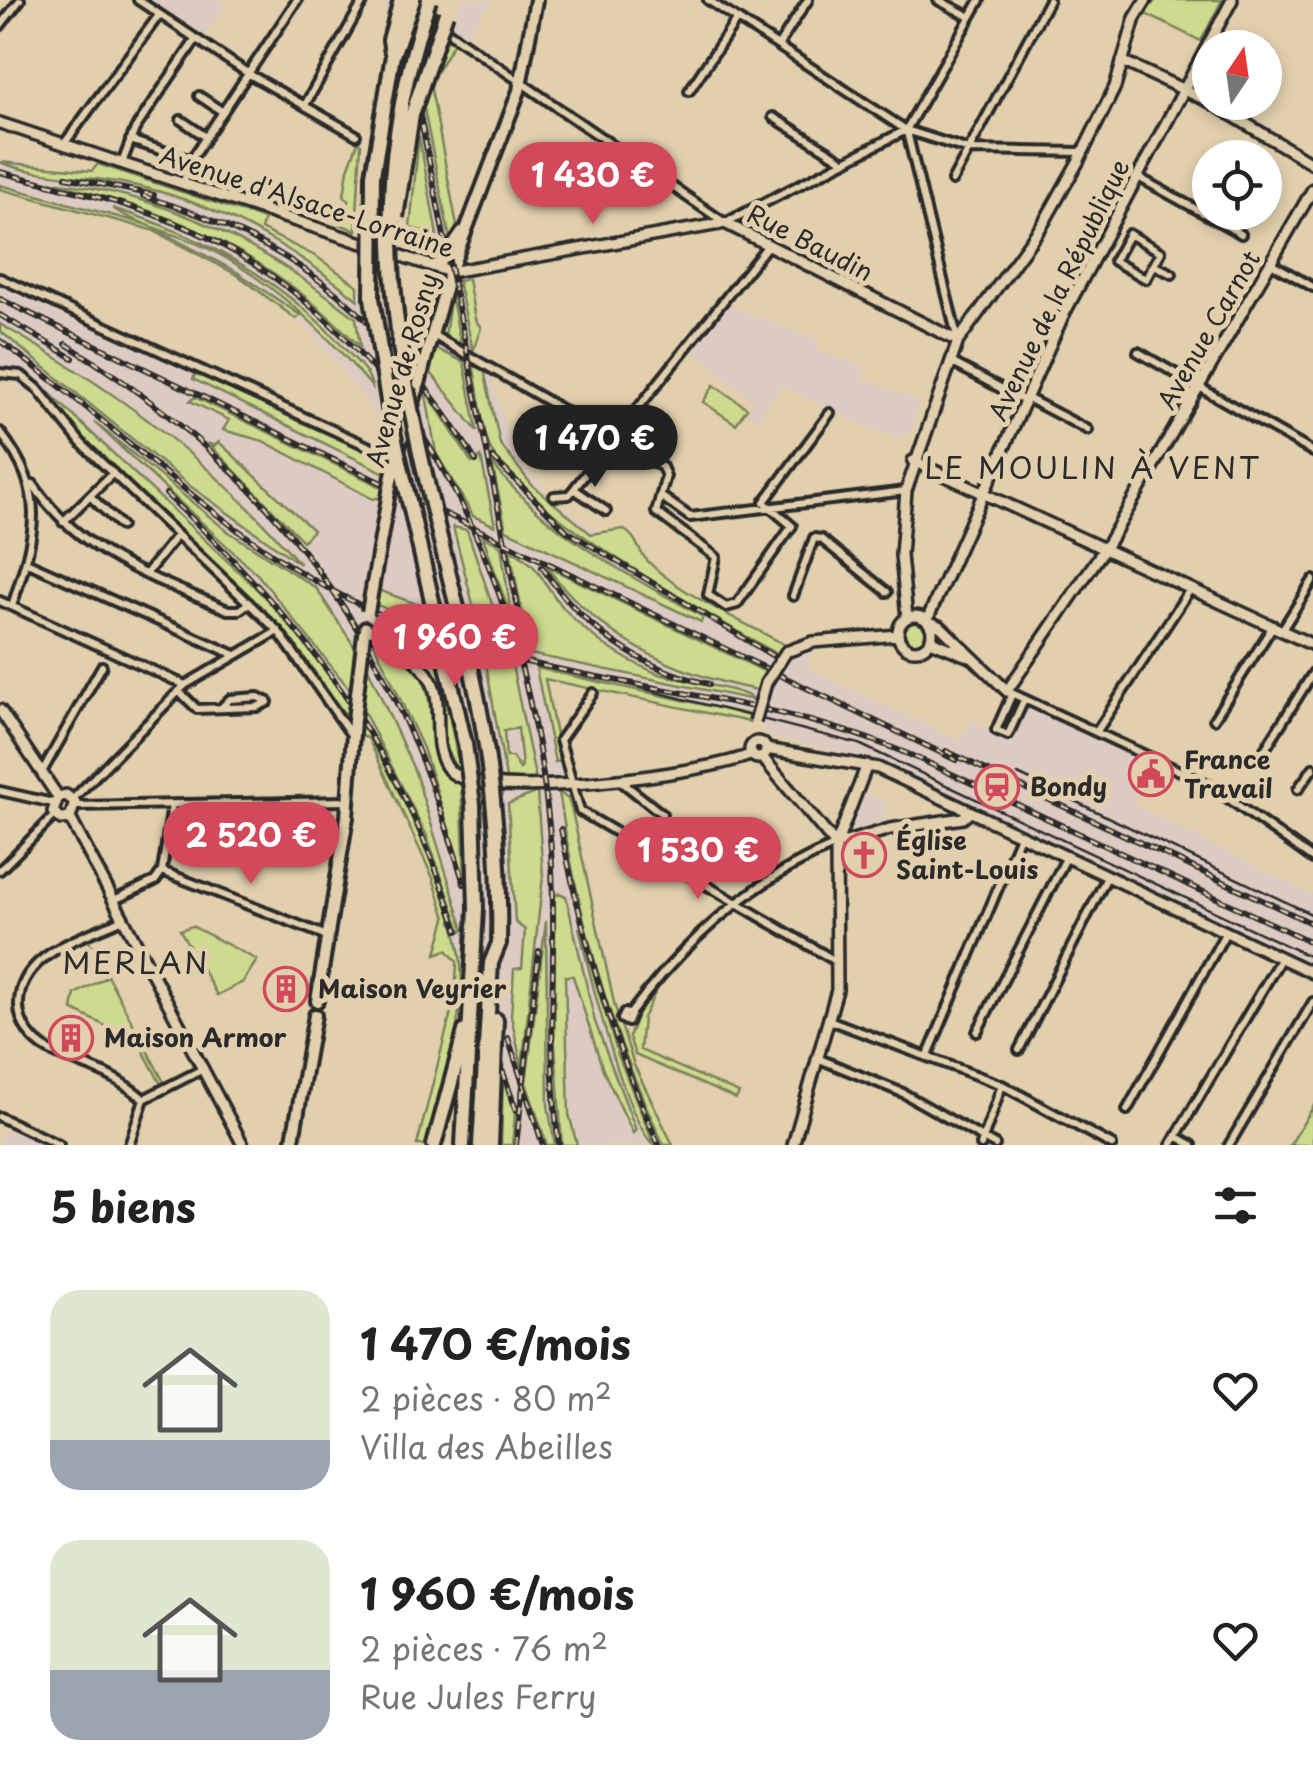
<!DOCTYPE html>
<html lang="fr">
<meta charset="utf-8">
<style>
body{margin:0;font-family:"Playpen Sans",sans-serif;background:#f2f2f2;color:#222;height:100vh;display:flex;flex-direction:column;font-size:38px;white-space:nowrap}
*{box-sizing:border-box;margin:0}
p{font-size:32px;color:#767676}
.icon{flex:none;width:55px;height:55px;fill:none;stroke:currentColor;stroke-width:2;stroke-linecap:round;stroke-linejoin:round}
.map{position:relative;height:1145px;overflow:hidden}
.details{display:flex;flex-direction:column;background:#fff;flex:1}
.details>*{flex:none}
.needle{width:65px;rotate:13deg}
.tools{position:absolute;left:1192px;top:30px;display:grid;gap:20px}
.tools a{display:grid;place-items:center;width:90px;height:90px;border-radius:50%;background:#fff;box-shadow:0 5px 15px #0003;font-size:50px}
.price{position:absolute;translate:-50% -85px;padding:0 22px;border-radius:35px;background:#d1495b;color:#fff;font-size:32px;line-height:65px;filter:drop-shadow(0 2px 5px #0008)}
.price::after{content:'';position:absolute;left:50%;top:60px;width:30px;height:22px;margin-left:-15px;background:inherit;clip-path:polygon(0 0,100% 0,50% 100%)}
.price.selected{background:#222;color:#fff}
ul{padding:0;list-style:none}
li{display:flex;align-items:center;gap:30px;height:250px;padding:0 50px}
li span{display:grid;place-items:center;flex:none;width:280px;height:200px;border-radius:30px;color:#555}
li>.icon{margin-inline-start:auto}
span .icon{width:120px;height:120px;fill:#fffc;stroke-width:1}
li b{font-size:42px}
h2{display:flex;justify-content:space-between;align-items:center;height:120px;padding:0 50px;font-size:42px}
.map>svg:first-child{display:block}
.built{fill:#ddcbc3}
.green{fill:#ceda8d;stroke:#7c825c;stroke-width:2.5;fill-rule:evenodd}
.lines{fill:none;stroke-linecap:round;stroke-linejoin:round}
.minor-tunnel{stroke:#bdae93;stroke-width:6;stroke-dasharray:6 3;stroke-linecap:butt}
.minor-casing{stroke:#2b2b2b;stroke-width:14}
.tertiary-casing{stroke:#2b2b2b;stroke-width:16}
.primary-casing{stroke:#2b2b2b;stroke-width:18}
.motorway-casing{stroke:#2b2b2b;stroke-width:20}
.minor{stroke:#e1cfad;stroke-width:6}
.tertiary{stroke:#e1cfad;stroke-width:9}
.primary{stroke:#e1cfad;stroke-width:10}
.motorway{stroke:#e1cfad;stroke-width:12}
.tram{stroke:#2b2b2b;stroke-width:2.5}
.rail-casing{stroke:#2b2b2b;stroke-width:6}
.rail{stroke:#e1cfad;stroke-width:2.5;stroke-dasharray:8;stroke-linecap:butt}
.tertiary-bridge-casing{stroke:#2b2b2b;stroke-width:16;stroke-linecap:butt}
.primary-bridge-casing{stroke:#2b2b2b;stroke-width:18;stroke-linecap:butt}
.motorway-bridge-casing{stroke:#2b2b2b;stroke-width:20;stroke-linecap:butt}
.tertiary-bridge{stroke:#e1cfad;stroke-width:9}
.primary-bridge{stroke:#e1cfad;stroke-width:10}
.motorway-bridge{stroke:#e1cfad;stroke-width:12}
.labels{text-anchor:middle;stroke-width:10;stroke-linejoin:round;paint-order:stroke}
.street-label{font-size:25px;fill:#2b2b2b;stroke:#e1cfad}
.poi-label{font-size:25px;font-weight:bold;fill:#2b2b2b;stroke:#e1cfad;text-anchor:start}
.quarter-label{font-size:30px;letter-spacing:2.5px;fill:#2b2b2b;stroke:#e1cfad}
</style>
<div class="map">
<svg width="1313" height="1145" viewBox="0 0 1313 1145">
<rect width="100%" height="100%" fill="#e1cfad"/>
<filter id="ink" filterUnits="userSpaceOnUse"><feTurbulence type="fractalNoise" baseFrequency=".01" numOctaves="2"/><feDisplacementMap in="SourceGraphic" scale="20" xChannelSelector="R" yChannelSelector="G"/><feConvolveMatrix kernelMatrix="1 2 1 2 8 2 1 2 1" color-interpolation-filters="sRGB"/></filter>
<g filter="url(#ink)">
<path class="built" d="M145 0H220L226 4 203 38Z
M384 0H415L475 319 481 328 471 354 488 365 513 451 554 501 669 579 780 646 812 651 807 661 811 670 960 741 970 721 1010 739 1026 706 1150 763 1132 804 1313 895V966L877 761 775 738 766 735 762 725 545 679 607 979 634 1065 673 1145H501L503 1098 433 878 368 738 360 736 287 633 78 432 0 372V281L389 460 371 407 310 330 239 276 152 230 0 189V159L92 171 98 164 264 219 261 229 317 257 360 287 423 343 440 279 448 277 436 243Z
M462 0H492L465 37 451 26Z
M729 306 818 340 816 350 864 366 863 378 920 401 910 433 899 438 859 424 782 385 757 420 747 413 753 401 692 349Z
M865 793 888 802 881 826 854 833 851 829Z
M0 1130 8 1134 16 1131 47 1145H0Z"/>
<path class="green" d="M1156 0H1222L1201 41 1144 13Z
M448 38 454 42 430 83 457 226 450 239 421 94 431 60Z
M419 136 437 235 410 228Z
M358 142 361 144 356 231 335 222 338 212 348 213 349 200 344 196 348 169Z
M0 162 92 171 98 164 264 219 261 229 317 257 358 286V300C292 246 212 200 127 184 91 176 31 176 0 162Z
M51 182C167 194 266 246 356 318L360 347C266 249 179 216 51 182Z
M0 185 148 225 237 272 300 315 296 319 239 276 152 230 0 189Z
M112 208C201 235 284 281 346 350 357 362 369 371 372 387 325 332 277 285 213 251 182 235 138 225 112 208Z
M468 279 475 319 481 328 473 351 458 281Z
M451 293 461 346 445 337Z
M0 324C118 392 211 459 300 564L190 486 0 331Z
M435 348 464 362 477 431 428 369Z
M473 365 484 370 500 444 532 485 591 534 623 529C638 538 636 547 645 558 673 591 746 623 785 645L777 654C713 616 518 511 490 448 480 424 479 390 473 365Z
M197 371 387 459V474L193 379Z
M714 385 747 408 736 424 703 402Z
M43 387 278 609 351 703 350 713 343 712 287 633 78 432Z
M425 389 472 463 481 457 495 526 473 516 436 453Z
M195 397 384 488 381 497 373 499 263 441 223 430 229 420 190 401Z
M94 422 226 530 316 588 356 649 351 691 258 575Z
M219 442 313 530 303 541 208 443 214 446Z
M492 463C547 535 626 573 703 617L701 622 506 530Z
M453 527 467 530 508 651 483 643Z
M483 537 501 546 512 621Z
M510 550C540 564 541 581 561 605 586 634 618 657 654 672 675 681 746 688 754 700L530 654Z
M546 566 766 672 757 690C670 673 600 638 546 566Z
M378 590 425 607 430 627 377 605Z
M375 615 435 640 460 772C434 743 451 707 433 675 422 654 372 640 375 615Z
M903 634a12 12 0 1 1 24 0a12 12 0 1 1-24 0Z
M373 641C468 673 402 750 461 783L465 880 423 748Z
M485 658 512 665 536 781 506 778ZM518 728 522 767 520 769 512 757H506L504 731Z
M366 664 415 772 464 930 461 931 426 834 362 708Z
M536 668 751 715 750 722 545 679 561 761 555 762Z
M360 721C402 783 447 880 460 955 468 1002 443 1098 429 1145H417L455 997 457 962 447 950 436 954 446 918 433 878 368 738 360 736Z
M537 792 543 876 522 1067 511 1016 514 969 522 968 525 930 515 922 508 804Z
M559 792 568 799 572 811 615 1007 634 1065 673 1145H664C611 1036 576 912 559 792Z
M559 893 566 896 595 1022 636 1130 633 1133 603 1070 573 976H565L569 1114 577 1145H562L554 1031V897Z
M546 921 548 1105 555 1145H547L526 1083Z
M192 926 257 960 243 982 217 995 180 930Z
M579 927 618 1055 654 1145C626 1123 588 969 579 927Z
M89 941 165 1084 162 1086 139 1043 72 1009 75 994 105 978Z
M659 985 643 1018 640 1050 739 1093 736 1099 635 1055 629 1037 638 1014Z
M503 1079 515 1115 512 1145H501Z
M1313 1107V1145H1290Z"/>
<g class="lines">
<path class="minor-tunnel" d="M887 592 898 591"/>
<defs>
<path id="minor" d="M138 0 249 74 356 135
M708 0 906 130 969 150 1082 152
M938 0 970 17
M425 16 725 223 906 130
M0 26 20 0
M778 46 808 0
M689 91 737 19
M199 96 223 112
M305 105 364 0
M773 117 844 161
M181 120 206 137
M906 130 980 0
M907 132 958 341
M130 140 191 160
M64 144 159 15
M122 163 135 129 196 39
M1138 177 1241 234
M952 181 1049 0
M183 184 191 160 297 0
M1129 234 1161 252 1146 279 1114 261Z
M1271 263 1313 287
M1154 265 1172 274
M0 278 396 459
M433 335 662 467 666 476 656 512 716 557 708 595 726 607 737 604 792 526 764 502 830 413
M1138 352 1313 452
M951 362 1025 401
M0 373 21 375 37 388 82 444 278 631 352 736
M1027 398 1088 430
M0 432C49 495 35 535 12 606
M33 484C79 554 154 578 228 610H239L249 603
M574 489 606 511
M90 496 121 526
M554 496 569 495 768 245
M662 497 690 517 906 491
M63 522 113 473
M26 562 235 655
M146 574 177 535
M793 596 814 538 821 539 887 592
M0 601 185 685
M1282 630 1313 580
M179 691 197 709 257 707 268 702 258 697 230 699 221 708
M1007 691 1208 784 1313 859
M593 693 560 740 580 811 837 962
M1012 694 996 730 1008 735 1024 700
M1214 719 1273 626
M1097 731 1191 588
M1264 751 1313 673
M42 772 102 666
M618 779 662 814
M1298 789 1313 768
M0 791 53 803
M73 799 185 685 278 631
M76 806 347 801
M0 870 55 815
M162 871 327 936
M162 871 172 805
M114 900 155 881 162 871
M123 919C84 938 17 953 19 1007 20 1025 32 1041 48 1050 88 1069 106 1068 144 1099
M625 1013 631 1015 628 1022 622 1019Z
M630 1014C684 942 753 879 836 845
M829 1020 1002 1085 1112 1145
M977 1032 1066 858
M1019 1050 1107 877
M928 1055 1020 836
M817 1058 903 1093 995 1145
M1127 1110 1226 932
M0 1117 59 1145
M1176 1136 1192 1145
M129 1145 144 1099 203 1069
M981 1145 1002 1085
M1171 1145 1281 958
M1229 1145 1313 1002"/>
<path id="tertiary" d="M1122 61 1210 102
M1210 102 1313 164
M0 123 450 272 725 223 958 341
M432 266 441 262 462 232
M913 461 1313 645
M898 633a17 17 0 1 1 34 0a17 17 0 1 1-34 0Z
M907 618 901 555 906 491 958 341 1043 224 1078 162 1115 87 1135 18 1146 0
M927 620 1063 316 1232 0
M928 621 941 627 1007 691 1109 542 1313 189
M365 627C387 642 418 656 431 680 445 707 429 745 449 770 479 805 710 773 752 754
M931 641 970 657
M786 652 813 642 898 635
M0 710 58 797
M750 750a8 8 0 1 1 16 0a8 8 0 1 1-16 0Z
M766 749 878 768 1313 973
M762 757 836 845
M58 797 66 795 75 802 70 818
M58 797 53 812 61 819 70 818
M70 818 243 1145
M836 845 890 829 963 818 970 812
M793 1145 837 990 836 845 867 765"/>
<path id="primary" d="M425 360 450 272 519 91 536 0
M398 450 419 384
M371 595 389 492
M317 1001 347 817 354 720
M292 1145 315 1015"/>
<path id="motorway" d="M434 1145 465 1031
M463 1145 476 909
M480 1145 491 963 499 943
M491 1145 496 1020"/>
</defs>
<use href="#minor" class="minor-casing"/>
<use href="#tertiary" class="tertiary-casing"/>
<use href="#primary" class="primary-casing"/>
<use href="#motorway" class="motorway-casing"/>
<use href="#minor" class="minor"/>
<use href="#tertiary" class="tertiary"/>
<use href="#primary" class="primary"/>
<use href="#motorway" class="motorway"/>
<path class="tram" d="M594 676 859 744 1313 958
M1018 774 1313 915"/>
<defs>
<path id="rail" d="M397 0 522 628
M0 172C73 191 148 206 215 241 436 358 534 613 551 850 558 949 545 1047 559 1145
M66 177 154 195
M143 196C304 244 388 321 476 461
M0 299 956 760
M0 315 73 358
M0 341C147 446 243 564 420 631 584 691 764 688 924 761L1313 943
M66 344C283 478 394 641 464 884
M493 458 567 531 773 656
M166 494C309 629 396 741 458 931
M542 567C582 627 638 668 709 684
M946 751 1313 924
M561 829C583 939 612 1043 659 1145
M508 1038 543 1145
M503 1072 516 1110
M516 1145 539 951"/>
</defs>
<use href="#rail" class="rail-casing"/>
<use href="#rail" class="rail"/>
<defs>
<path id="tertiary-bridge" d="M755 722 766 683 786 652"/>
<path id="primary-bridge" d="M419 384 425 360
M389 492 394 465
M368 612 371 595
M354 720 364 634"/>
<path id="motorway-bridge" d="M413 0 393 55 373 175 372 298 392 427 465 744 473 804 476 909
M429 0C408 64 393 133 391 201 386 361 438 517 472 672 492 761 501 851 499 943
M392 53 390 40 401 0
M396 217 412 115 446 13"/>
</defs>
<use href="#tertiary-bridge" class="tertiary-bridge-casing"/>
<use href="#primary-bridge" class="primary-bridge-casing"/>
<use href="#motorway-bridge" class="motorway-bridge-casing"/>
<use href="#tertiary-bridge" class="tertiary-bridge"/>
<use href="#primary-bridge" class="primary-bridge"/>
<use href="#motorway-bridge" class="motorway-bridge"/>
</g>
</g>
<defs>
<symbol id="civic-ring" viewBox="-11 -11 22 22"><circle r="9.5" fill="#e1cfad" stroke="#d1495b" stroke-width="1.5"/><path d="M-.6-6.5H3V-4.5H.6V-3L4-1V1h2V6H-6V1h2V-1L-.6-3ZM-1.2 2.5V6h2.4V2.5Z" fill="#d1495b"/></symbol>
<symbol id="station-ring" viewBox="-11 -11 22 22"><circle r="9.5" fill="#e1cfad" stroke="#d1495b" stroke-width="1.5"/><path d="M-3-6H3Q5-6 5-4V2Q5 4 3 4L4.5 6H3L1.5 4h-3L-3 6H-4.5L-3 4Q-5 4-5 2V-4Q-5-6-3-6ZM-3.5-4v3h7v-3ZM-3.5 1v1.5H-2V1ZM2 1v1.5H3.5V1Z" fill="#d1495b"/></symbol>
<symbol id="church-ring" viewBox="-11 -11 22 22"><circle r="9.5" fill="#e1cfad" stroke="#d1495b" stroke-width="1.5"/><path d="M-1.2-6h2.4v3.5h3.3v2.4h-3.3V6h-2.4V-.1h-3.3v-2.4h3.3Z" fill="#d1495b"/></symbol>
<symbol id="building-ring" viewBox="-11 -11 22 22"><circle r="9.5" fill="#e1cfad" stroke="#d1495b" stroke-width="1.5"/><path d="M-4-6H4V6H1V3H-1V6H-4ZM-2.5-4.3h1.7v1.8h-1.7ZM.8-4.3h1.7v1.8H.8ZM-2.5-1h1.7V.8h-1.7ZM.8-1h1.7V.8H.8Z" fill="#d1495b"/></symbol>
</defs>
<g fill-rule="evenodd">
<use href="#civic-ring" x="1126" y="749" width="50" height="50"/>
<use href="#station-ring" x="972" y="762" width="50" height="50"/>
<use href="#church-ring" x="839" y="830" width="50" height="50"/>
<use href="#building-ring" x="261" y="964" width="50" height="50"/>
<use href="#building-ring" x="46" y="1013" width="50" height="50"/>
</g>
<g class="labels">
<g class="street-label">
<text transform="translate(307 202) rotate(18)" y="9">Avenue d'Alsace-Lorraine</text>
<text transform="translate(810 243) rotate(27)" y="9">Rue Baudin</text>
<text transform="translate(1059 290) rotate(-64)" y="9">Avenue de la République</text>
<text transform="translate(1209 330) rotate(-60)" y="9">Avenue Carnot</text>
<text transform="translate(402 370) rotate(-74)" y="9">Avenue de Rosny</text>
</g>
<g class="poi-label">
<text x="1184" y="769">France<tspan x="1184" dy="29">Travail</tspan></text>
<text x="1030" y="796">Bondy</text>
<text x="896" y="850">Église<tspan x="896" dy="29">Saint-Louis</tspan></text>
<text x="318" y="998">Maison Veyrier</text>
<text x="104" y="1047">Maison Armor</text>
</g>
<g class="quarter-label">
<text x="1093" y="479">LE MOULIN À VENT</text>
<text x="136" y="974">MERLAN</text>
</g>
</g>
</svg>
<div class="tools">
<a><svg class="needle" viewBox="-14 -14 28 28"><path d="M0-13l5 13h-10z" fill="#e53935"/><path d="M0 13l5-13h-10z" fill="#767676"/></svg></a>
<a><svg class="icon" aria-label="locate" viewBox="0 0 24 24"><circle cx="12" cy="12" r="6"/><path d="M12 2v4M12 18v4M2 12h4M18 12h4"/></svg></a>
</div>
<b class="price" style="left:593px;top:227px">1 430 €</b>
<b class="price selected" style="left:595px;top:490px">1 470 €</b>
<b class="price" style="left:455px;top:689px">1 960 €</b>
<b class="price" style="left:251px;top:887px">2 520 €</b>
<b class="price" style="left:698px;top:902px">1 530 €</b>
</div>
<section class="details">
<h2>5 biens<svg class="icon" aria-label="filters" viewBox="0 0 24 24"><path d="M4 7h16M4 17h16"/><circle cx="9" cy="7" r="2"/><circle cx="15" cy="17" r="2"/></svg></h2>
<ul>
<li><span style="background:linear-gradient(#dfe7d0 75%,#9aa5b1 0)"><svg class="icon" aria-label="home" viewBox="0 0 24 24"><path d="M3 11l9-7 9 7M6 9v11h12V9"/></svg></span><div><b>1 470 €/mois</b><p>2 pièces · 80 m²</p><p>Villa des Abeilles</p></div><svg class="icon" aria-label="heart" viewBox="0 0 24 24"><path d="M12 20l-8-8c-3-5 5-10 8-4 3-6 11-1 8 4z"/></svg></li>
<li><span style="background:linear-gradient(#dfe7d0 65%,#9aa5b1 0)"><svg class="icon" aria-label="home" viewBox="0 0 24 24"><path d="M3 11l9-7 9 7M6 9v11h12V9"/></svg></span><div><b>1 960 €/mois</b><p>2 pièces · 76 m²</p><p>Rue Jules Ferry</p></div><svg class="icon" aria-label="heart" viewBox="0 0 24 24"><path d="M12 20l-8-8c-3-5 5-10 8-4 3-6 11-1 8 4z"/></svg></li>
</ul>
</section>
